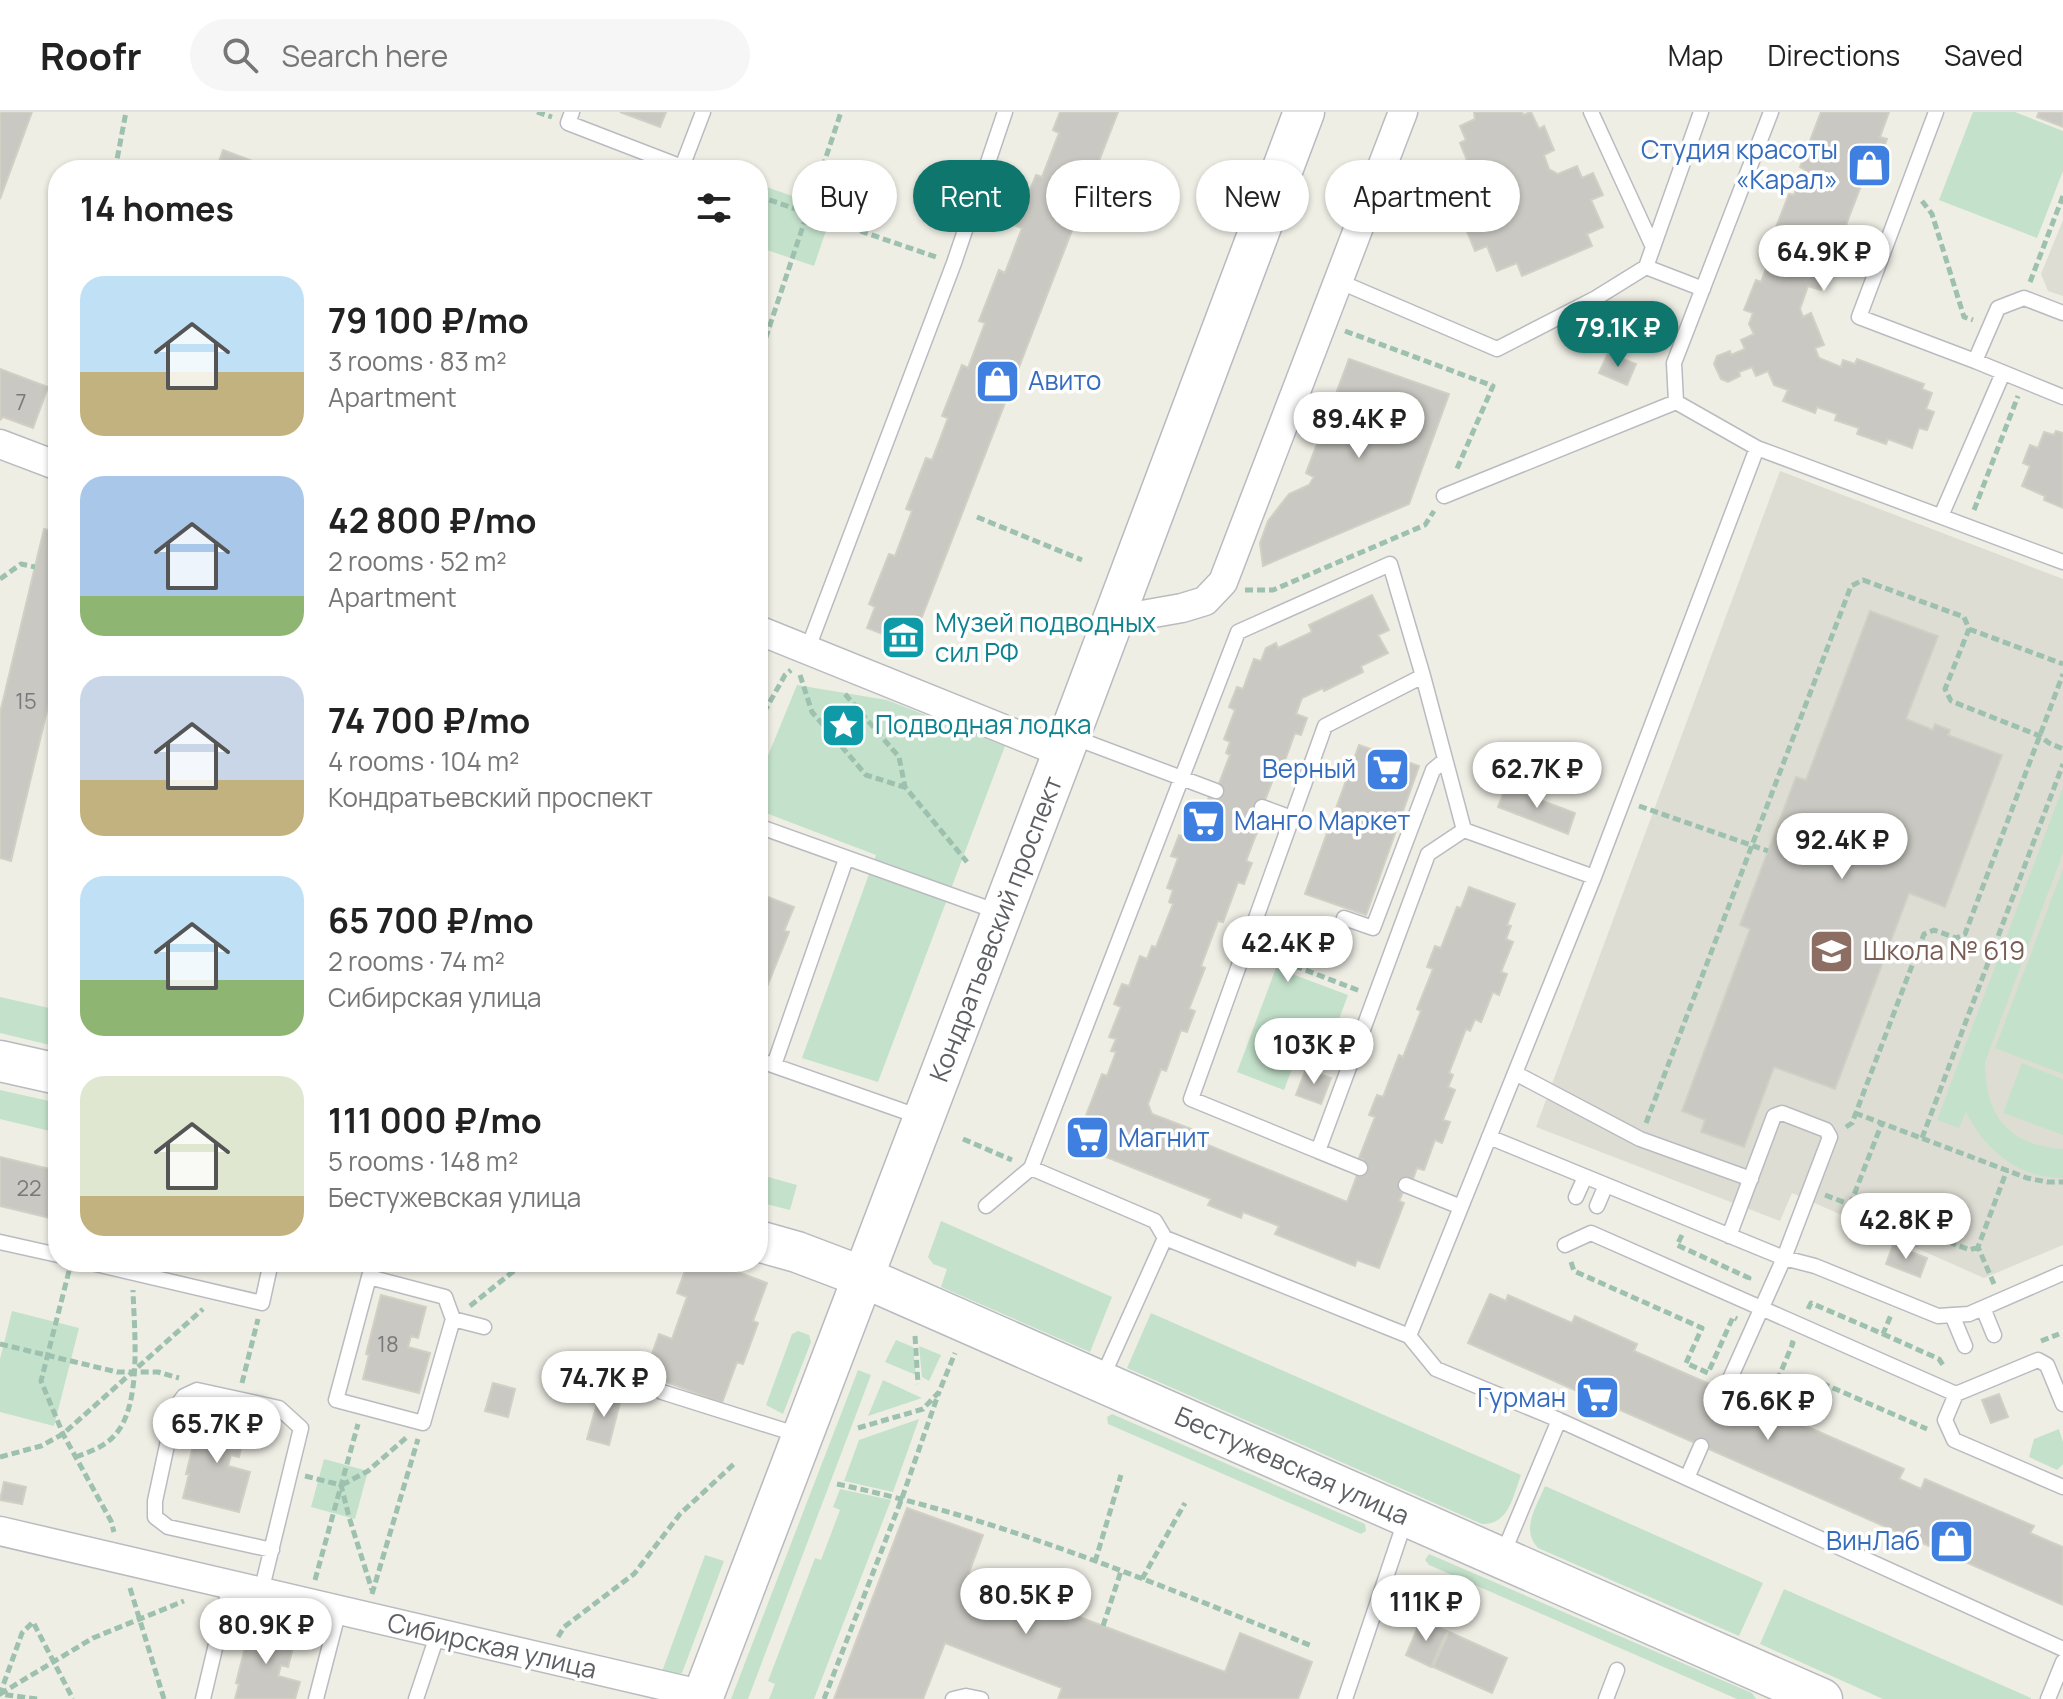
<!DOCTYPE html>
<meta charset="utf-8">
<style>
body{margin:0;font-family:Manrope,sans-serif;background:#f6f6f6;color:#222;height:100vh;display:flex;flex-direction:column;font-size:30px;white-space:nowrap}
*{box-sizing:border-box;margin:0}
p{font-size:26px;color:#767676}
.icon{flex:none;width:44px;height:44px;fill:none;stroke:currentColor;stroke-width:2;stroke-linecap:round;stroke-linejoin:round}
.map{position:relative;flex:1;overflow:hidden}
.drawer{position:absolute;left:48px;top:48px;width:720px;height:1112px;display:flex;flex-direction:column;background:#fff;border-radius:32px;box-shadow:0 2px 6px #0004}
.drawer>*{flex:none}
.banner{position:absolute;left:792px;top:48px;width:760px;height:72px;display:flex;gap:16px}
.price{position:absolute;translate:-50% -68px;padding:0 18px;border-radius:28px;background:#fff;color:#222;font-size:26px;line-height:52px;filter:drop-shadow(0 2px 4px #0008)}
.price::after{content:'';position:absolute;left:50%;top:48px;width:24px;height:18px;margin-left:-12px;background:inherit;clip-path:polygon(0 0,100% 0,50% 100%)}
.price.selected{background:#0f766e;color:#fff}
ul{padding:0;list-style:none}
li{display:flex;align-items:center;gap:24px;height:200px;padding:0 32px}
li span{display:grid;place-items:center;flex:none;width:224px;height:160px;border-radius:24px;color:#555}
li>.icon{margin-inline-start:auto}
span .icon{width:96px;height:96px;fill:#fffc;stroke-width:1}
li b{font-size:34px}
h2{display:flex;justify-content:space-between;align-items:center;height:96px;padding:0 32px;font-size:34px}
.tag{padding:0 28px;border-radius:36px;background:#fff;box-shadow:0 2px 6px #0004;font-size:28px;line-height:72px}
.tag.selected{background:#0f766e;color:#fff}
header{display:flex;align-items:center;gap:48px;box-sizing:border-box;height:112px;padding:0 40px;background:#fff;border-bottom:2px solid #e0e0e0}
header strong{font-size:38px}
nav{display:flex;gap:44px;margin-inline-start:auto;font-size:28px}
.search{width:560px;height:72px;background:#f6f6f6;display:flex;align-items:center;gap:20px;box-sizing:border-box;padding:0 28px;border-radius:44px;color:#767676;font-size:30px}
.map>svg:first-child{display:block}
.education{fill:#ddddd4}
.green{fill:#c4e2cb}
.building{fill:#c9c8c2;stroke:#d2d0c4;stroke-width:2}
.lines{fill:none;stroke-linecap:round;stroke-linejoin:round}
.lane-casing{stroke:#babbc0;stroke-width:17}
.street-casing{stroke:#babbc0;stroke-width:31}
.secondary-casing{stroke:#b8babf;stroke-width:43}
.path{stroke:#9dc0af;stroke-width:5;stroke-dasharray:8 4;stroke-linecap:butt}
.lane{stroke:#fff;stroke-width:14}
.street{stroke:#fff;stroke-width:28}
.secondary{stroke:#fff;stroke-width:40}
.labels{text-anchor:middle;stroke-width:7;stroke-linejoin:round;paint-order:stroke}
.number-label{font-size:22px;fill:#78797c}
.shop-label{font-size:26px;fill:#366cbe;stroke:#fff;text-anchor:end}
.culture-label{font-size:26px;fill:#0d838f;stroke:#fff;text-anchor:start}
.street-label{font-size:26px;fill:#5d5f64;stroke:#fff}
.education-label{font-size:26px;fill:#785e54;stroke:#fff;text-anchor:start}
</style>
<header>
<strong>Roofr</strong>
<div class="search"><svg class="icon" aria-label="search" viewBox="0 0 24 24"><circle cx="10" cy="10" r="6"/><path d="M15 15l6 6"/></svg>Search here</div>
<nav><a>Map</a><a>Directions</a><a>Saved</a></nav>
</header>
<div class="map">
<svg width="2063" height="1587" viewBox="0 0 2063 1587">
<rect width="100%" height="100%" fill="#eeeee5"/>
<path class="education" d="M2063 108V184L2048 179 2041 162Z
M1780 359 2063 467V1133L1984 1166 1792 1081 1780 1109 1536 1015Z"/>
<path class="green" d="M1973 0H2015L2063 19V59L2037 126 1939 88Z
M758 72 833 98 814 154 758 135Z
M797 573 887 588 1005 634 878 970 802 946 876 743 758 698V668Z
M2063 675V741L1985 950C1985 1004 2008 1033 2063 1037V1066C2018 1066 1985 1038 1966 1000L1959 1016 1937 1008Z
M2063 757V962L1995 936Z
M1276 856 1348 883 1325 945 1300 936 1284 978 1237 960Z
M0 885 58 898V935L0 921Z
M2022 951 2063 967V1023L2003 1001Z
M0 978 58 991V1021L0 1007Z
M758 1062 797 1073 790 1098 758 1090Z
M941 1109 1112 1185 1090 1240 941 1175 947 1157 933 1152 928 1145Z
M12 1199 79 1216 54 1314 0 1300V1247Z
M1151 1201 1521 1363C1513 1384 1509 1413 1482 1412L1127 1256Z
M798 1219 809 1223 811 1230 783 1302 766 1293 792 1222Z
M896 1228 913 1235 916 1263 885 1250Z
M919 1234 941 1243 929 1269 922 1265Z
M858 1258 871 1263 748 1587H731Z
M883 1268 922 1286 868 1304Z
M1112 1302 1365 1412 1366 1419 1361 1422 1108 1312 1107 1305Z
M919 1307 893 1380 844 1369 859 1328Z
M2059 1317 2063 1330V1352L2057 1358 2029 1345 2034 1327Z
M324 1347 368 1359 355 1407 311 1395Z
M1545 1374 1763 1471 1739 1524 1538 1436C1520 1417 1537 1394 1545 1374Z
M840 1377 891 1388 814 1587H769L775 1572 768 1569 815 1446 821 1448 840 1398 833 1395Z
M1429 1442 1752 1581 1756 1587H1737L1429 1453 1425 1448Z
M705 1443 724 1449 682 1561 660 1565Z
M1784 1477 2031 1586V1587H1883L1760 1532Z"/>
<path class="building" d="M0 0H32L0 87Z
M620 0H666L660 15Z
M1060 0H1118L911 533 867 516 875 495 869 492 889 442 895 444 912 399 906 397 926 346 932 348 948 306 942 304 962 253 968 256 985 211 979 209 999 158 1005 161 1022 116 1016 114 1026 88 1036 63 1042 65 1059 21 1053 18Z
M1474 0H1522L1523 3 1531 0 1539 17 1544 14 1554 38 1544 43 1549 57 1558 62 1577 54 1582 66 1593 61 1603 83 1591 88 1603 115 1587 122 1592 134 1522 164 1517 151 1497 159 1487 134 1475 139 1466 117 1477 112 1472 98 1486 92 1489 83 1484 70 1472 75 1462 50 1467 48 1460 31 1466 28 1460 14 1475 7Z
M1821 0H1889L1880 25 1887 27 1876 56 1869 53 1846 113 1853 116 1842 143 1835 140 1821 178 1808 174 1800 197 1803 205 1811 201 1824 233 1815 236 1819 246 1841 255 1843 248 1855 252 1857 247 1924 272 1922 277 1932 281 1926 297 1934 300 1927 318 1919 316 1912 336 1888 327 1886 332 1857 322 1859 316 1835 308 1837 302 1817 295 1815 301 1783 289 1788 278 1774 273 1768 259 1756 264 1752 255 1739 260 1740 264 1728 270 1721 267 1714 252 1717 244 1730 239 1731 243 1745 237 1741 228 1754 222 1749 212 1753 201 1744 198 1756 168 1761 170 1771 143 1766 141 1789 82 1794 83 1804 57 1800 55Z
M2039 0H2063V15L2037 5Z
M223 38 277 58H216Z
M1608 241 1636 252 1627 273 1599 261Z
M1349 247 1449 282 1409 392 1263 454 1260 431 1268 409 1289 382 1309 373 1314 365 1306 361Z
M0 257 48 275 33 316 3 305 0 308Z
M2056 319 2063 321V396L2044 388 2045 384 2022 374 2030 354 2023 351 2030 333 2038 336 2044 320 2054 323Z
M44 417 58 420V553L11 749 0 746V601Z
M1372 483 1389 518 1378 523 1388 541 1361 554 1363 560 1324 579 1323 576 1302 586 1296 602 1307 606 1301 623 1295 621 1280 662 1276 660 1258 706 1262 707 1246 749 1252 751 1248 761 1244 772 1238 770 1223 810 1218 809 1201 854 1205 856 1189 897 1195 899 1187 920 1181 918 1166 959 1161 957 1148 992 1152 1002 1194 1018 1191 1026 1347 1090 1363 1047 1359 1046 1375 1005 1369 1003 1377 983 1383 985 1399 943 1403 945 1421 899 1417 897 1433 857 1427 855 1435 834 1441 836 1457 795 1461 796 1469 775 1515 792 1507 813 1511 814 1506 827 1513 830 1501 860 1507 862 1499 883 1493 880 1481 910 1475 907 1470 919 1466 917 1449 961 1453 963 1448 975 1455 978 1443 1008 1450 1010 1442 1031 1435 1028 1424 1058 1417 1056 1413 1067 1409 1066 1399 1089 1404 1091 1379 1156 1357 1148 1355 1154 1275 1122 1279 1114 1243 1100 1241 1106 1208 1093 1211 1087 1096 1041 1098 1036 1084 1030 1080 1019 1102 962 1107 964 1116 940 1111 939 1116 927 1109 925 1121 895 1114 892 1122 872 1129 874 1140 844 1147 847 1152 834 1156 835 1173 792 1169 790 1173 778 1167 776 1178 746 1171 744 1179 723 1186 726 1197 696 1204 698 1209 685 1213 687 1230 643 1226 641 1230 630 1224 627 1235 598 1229 595 1237 575 1243 577 1254 547 1261 549 1266 536 1276 531 1278 536 1312 520 1309 513Z
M1870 499 1938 524 1906 607 1933 618 1935 612 1950 618 1948 623 2002 643 1945 795 1909 781 1835 977 1774 955 1744 1035 1701 1020 1705 1008 1682 999 1750 817 1740 813 1796 665 1806 668Z
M1359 633 1419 654 1366 803 1305 782Z
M1506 675 1575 701 1568 722 1498 695Z
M758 781 794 795 784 819 789 820 758 897Z
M1299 806 1326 817 1316 841 1289 831Z
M1306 957 1331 966 1321 992 1296 983Z
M0 1045 58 1059V1108L0 1094Z
M1893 1133 1927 1146 1920 1165 1886 1152Z
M688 1150H735L733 1158 767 1171 753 1209 758 1211 743 1252 737 1250 722 1291 645 1262 659 1222 672 1227 687 1185 677 1181Z
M1490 1182 1506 1189 1508 1183 1572 1211 1575 1204 1637 1232 1634 1239 1904 1357 1899 1367 1921 1377 1925 1367 2034 1414 2030 1421 2063 1435V1493L1468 1231Z
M381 1183 426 1195 418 1226 411 1224 408 1235 430 1241 419 1281 363 1267 369 1243 366 1242Z
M493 1271 515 1277 508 1305 485 1299Z
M600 1281 621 1287 609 1333 587 1327Z
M1999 1282 2008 1305 1991 1311 1982 1288Z
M201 1302 246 1314 239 1345 231 1343 228 1354 250 1360 239 1400 183 1386 189 1362H186Z
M4 1370 26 1375 22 1392 0 1388Z
M907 1396 983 1423 968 1463 1225 1560 1240 1521 1312 1550 1298 1587H1058L1062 1576 945 1531 923 1587H834Z
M1421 1508 1447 1519 1431 1555 1406 1543Z
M251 1512 296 1524 288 1555 281 1553 278 1564 300 1570 295 1587H235L239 1572 236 1571Z
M1449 1520 1507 1546 1492 1581 1433 1555Z"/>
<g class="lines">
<defs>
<path id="lane" d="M572 0 568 11 682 55 703 0
M1591 0 1653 135
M1936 0 1859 205 1975 249
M1646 155 1701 0
M1338 169 1497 237 1596 186 1646 155 1703 177
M2063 201 2024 186 1998 196 1975 249 2063 285
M1676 290 1757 336 2063 450
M1444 384 1676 290 1674 251 1771 0
M1941 404 2003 261
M808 536 954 151 1005 0
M1423 564 1325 614 1191 987 1318 1039 1428 742 1464 718
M1070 624 1216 679
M1262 695 1292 706
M758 714 1001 801
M1344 806 1373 816 1433 658 1445 648
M758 948 923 1006
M774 953 846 747
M1515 961 1640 1027 1751 1067
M1489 1025 1784 1146 1815 1154 1938 1204 1969 1202 2063 1161
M1318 1039 1360 1056
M1406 1073 1461 1095
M1576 1085 1585 1065
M986 1094 1031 1056
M1597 1094 1606 1073
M1165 1126 1155 1109 1031 1056 1238 520 1390 452 1423 564 1464 718 1594 765
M0 1130 58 1143
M1565 1133 1591 1121 1956 1282
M87 1150 262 1191 271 1150
M369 1165 445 1185 453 1207 423 1311 336 1288 369 1165 374 1150
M1983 1196 1994 1223
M1952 1203 1965 1234
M453 1207 484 1215
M1409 1224 1436 1257 1559 1308 2063 1537
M1102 1266 1165 1126 1409 1224 1594 765 1757 336
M1725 1278 1784 1146 1830 1025 1826 1018 1782 1001 1774 1004 1729 1124
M662 1280 802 1324
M2063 1292 2047 1253 2038 1248 1956 1282 1945 1308 1954 1328 2063 1375
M1687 1366 1701 1334
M1502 1444 1559 1308
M261 1480 301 1316 279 1296 197 1278 184 1284 175 1296 155 1389V1405L168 1415 272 1438
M203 1587 230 1473
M316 1587 339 1498
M416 1587 438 1521
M953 1587 966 1584 981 1587
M1345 1587 1406 1406
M1606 1587 1617 1558
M2048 1587 2063 1550"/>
<path id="street" d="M0 332 58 354
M1114 508 1182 496 1205 489 1223 470 1403 0
M758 518 1063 641
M0 1419 704 1583"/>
<path id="secondary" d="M0 949 58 962
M758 1129 797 1140 863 1165 1822 1587
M702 1587 1063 641 1304 0"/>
</defs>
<use href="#lane" class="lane-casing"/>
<use href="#street" class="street-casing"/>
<use href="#secondary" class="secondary-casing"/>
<path class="path" d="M537 0 552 5
M115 58 126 0
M758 84 939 146
M1922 89 1932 102 1964 205 1973 208
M2030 170 2063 84
M1345 219 1493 274 1456 359
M758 249 841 0
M1974 398 2018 284
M977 405 1082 448
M0 467 21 452 35 455
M1245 478H1273L1425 413 1434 399
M1969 517 2063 552
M800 563 812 600 866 663 904 675
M845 582 899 645 905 675 967 750
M758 611 785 563 791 558
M1639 694 1768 739
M1261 841 1360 879
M1855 1001 2027 1066 2047 1070H2063
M1646 1011 1851 474 1863 468 1964 505 1969 517 1945 577 1951 589 2040 624 2049 631 2063 637
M1846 1015 1852 1011 1924 822 1934 818 1956 826 1965 822 2063 562
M1922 1026 2063 652
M963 1027 1012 1048
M1825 1083 1970 1138 1978 1135
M1850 1093 1882 1011
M1682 1123 1677 1133 1749 1166 1747 1169
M1571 1150 1574 1159 1702 1216 1686 1251 1708 1261 1733 1205 1737 1207
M69 1159 41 1269 63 1322 111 1409 114 1420
M1994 1172 1978 1135 2007 1058
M470 1194 525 1150
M1808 1197 1811 1191 1883 1222 1891 1203
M1883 1222 1939 1247 1943 1253
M915 1224 918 1272
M2041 1229 2059 1222
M1790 1230 1793 1231 1769 1288 1794 1299 1808 1265 1927 1317
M0 1232 117 1260H158L179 1266
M242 1271 258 1207
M858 1316 923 1297 939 1280 955 1241
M0 1345 41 1334 63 1322 203 1197
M76 1345C89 1340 104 1335 114 1324 143 1294 134 1217 133 1178
M305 1364 341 1373 349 1405 372 1478
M837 1372C1000 1406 1157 1472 1312 1534
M342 1373 368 1359 408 1324
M1095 1450 1121 1363
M1142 1467 1185 1391
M315 1468 358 1312
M130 1476 164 1587
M372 1482 418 1327
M1103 1514 1121 1459
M558 1525 564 1515 634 1462 680 1402 735 1351
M0 1582 93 1526 184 1489
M37 1587 0 1582 22 1521 33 1510 73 1587
M824 1587 902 1386 939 1280"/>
<use href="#lane" class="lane"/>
<use href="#street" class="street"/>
<use href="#secondary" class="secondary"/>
</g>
<defs>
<symbol id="shop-square" viewBox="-11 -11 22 22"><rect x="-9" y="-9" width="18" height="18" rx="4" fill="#3f7fe0" stroke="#fff"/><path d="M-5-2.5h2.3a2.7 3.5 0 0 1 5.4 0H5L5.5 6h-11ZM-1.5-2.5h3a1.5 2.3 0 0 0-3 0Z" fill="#fff"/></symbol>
<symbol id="museum-square" viewBox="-11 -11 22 22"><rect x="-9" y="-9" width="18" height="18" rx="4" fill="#0f9aa8" stroke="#fff"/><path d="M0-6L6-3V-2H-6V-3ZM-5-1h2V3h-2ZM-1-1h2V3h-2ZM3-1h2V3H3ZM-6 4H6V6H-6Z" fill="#fff"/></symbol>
<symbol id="sight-square" viewBox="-11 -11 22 22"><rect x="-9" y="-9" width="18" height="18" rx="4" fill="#0f9aa8" stroke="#fff"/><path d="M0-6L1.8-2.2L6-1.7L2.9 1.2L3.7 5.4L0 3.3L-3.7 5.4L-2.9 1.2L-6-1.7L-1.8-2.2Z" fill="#fff"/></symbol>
<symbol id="supermarket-square" viewBox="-11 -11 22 22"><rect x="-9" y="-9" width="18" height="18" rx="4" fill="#3f7fe0" stroke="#fff"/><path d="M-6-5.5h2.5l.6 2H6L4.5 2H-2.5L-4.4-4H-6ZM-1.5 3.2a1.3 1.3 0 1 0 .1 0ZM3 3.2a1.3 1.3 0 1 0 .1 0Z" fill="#fff"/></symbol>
<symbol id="school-square" viewBox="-11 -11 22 22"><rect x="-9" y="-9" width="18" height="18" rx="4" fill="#8d6e63" stroke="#fff"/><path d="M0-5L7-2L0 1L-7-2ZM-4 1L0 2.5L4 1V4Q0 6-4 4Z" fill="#fff"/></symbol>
</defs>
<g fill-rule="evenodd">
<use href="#shop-square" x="1844" y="28" width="51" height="51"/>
<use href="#shop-square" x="972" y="244" width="51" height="51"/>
<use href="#museum-square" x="878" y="500" width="51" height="51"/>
<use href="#sight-square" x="818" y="588" width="51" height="51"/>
<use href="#supermarket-square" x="1362" y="632" width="51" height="51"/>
<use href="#supermarket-square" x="1178" y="684" width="51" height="51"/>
<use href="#school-square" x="1806" y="814" width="51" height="51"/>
<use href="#supermarket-square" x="1062" y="1000" width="51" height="51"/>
<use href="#supermarket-square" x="1572" y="1260" width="51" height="51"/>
<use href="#shop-square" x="1926" y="1404" width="51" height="51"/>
</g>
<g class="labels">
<g class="number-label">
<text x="21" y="298">7</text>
<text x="26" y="597">15</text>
<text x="29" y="1084">22</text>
<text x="388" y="1240">18</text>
</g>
<g class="shop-label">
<text x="1838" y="47">Студия красоты<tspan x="1838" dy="30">«Карал»</tspan></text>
<text x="1028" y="278" text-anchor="start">Авито</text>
<text x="1356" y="666">Верный</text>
<text x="1234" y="718" text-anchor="start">Манго Маркет</text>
<text x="1118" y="1035" text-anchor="start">Магнит</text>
<text x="1566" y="1295">Гурман</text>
<text x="1920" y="1438">ВинЛаб</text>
</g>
<g class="culture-label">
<text x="935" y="520">Музей подводных<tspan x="935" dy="30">сил РФ</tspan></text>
<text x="875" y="622">Подводная лодка</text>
</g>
<g class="street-label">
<text transform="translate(996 817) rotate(-69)" y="9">Кондратьевский проспект</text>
<text transform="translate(1292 1354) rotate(24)" y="9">Бестужевская улица</text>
<text transform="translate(492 1534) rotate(13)" y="9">Сибирская улица</text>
</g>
<g class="education-label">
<text x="1863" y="848">Школа № 619</text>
</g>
</g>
</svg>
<b class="price" style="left:1824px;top:181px">64.9K ₽</b>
<b class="price selected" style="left:1618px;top:257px">79.1K ₽</b>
<b class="price" style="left:1359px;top:348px">89.4K ₽</b>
<b class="price" style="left:1537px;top:698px">62.7K ₽</b>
<b class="price" style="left:1842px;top:769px">92.4K ₽</b>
<b class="price" style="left:1288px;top:872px">42.4K ₽</b>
<b class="price" style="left:1314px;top:974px">103K ₽</b>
<b class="price" style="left:1906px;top:1149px">42.8K ₽</b>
<b class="price" style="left:604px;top:1307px">74.7K ₽</b>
<b class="price" style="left:1768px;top:1330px">76.6K ₽</b>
<b class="price" style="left:217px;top:1353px">65.7K ₽</b>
<b class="price" style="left:1026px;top:1524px">80.5K ₽</b>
<b class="price" style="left:1426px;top:1531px">111K ₽</b>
<b class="price" style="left:266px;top:1554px">80.9K ₽</b>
<div class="banner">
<a class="tag">Buy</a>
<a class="tag selected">Rent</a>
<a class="tag">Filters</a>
<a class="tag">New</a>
<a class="tag">Apartment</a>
</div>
<section class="drawer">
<h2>14 homes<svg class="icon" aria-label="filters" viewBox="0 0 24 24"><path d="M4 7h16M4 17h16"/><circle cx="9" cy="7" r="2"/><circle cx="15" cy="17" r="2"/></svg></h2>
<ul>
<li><span style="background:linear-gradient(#bfe0f5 60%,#c2b280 0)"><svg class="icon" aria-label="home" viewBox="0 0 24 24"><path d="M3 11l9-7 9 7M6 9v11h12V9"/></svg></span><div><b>79 100 ₽/mo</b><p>3 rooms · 83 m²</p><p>Apartment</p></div></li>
<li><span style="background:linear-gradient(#a9c7e8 75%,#8fb573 0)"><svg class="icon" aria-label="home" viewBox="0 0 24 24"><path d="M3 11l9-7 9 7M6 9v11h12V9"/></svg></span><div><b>42 800 ₽/mo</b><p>2 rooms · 52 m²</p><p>Apartment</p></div></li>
<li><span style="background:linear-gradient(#c9d6e8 65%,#c2b280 0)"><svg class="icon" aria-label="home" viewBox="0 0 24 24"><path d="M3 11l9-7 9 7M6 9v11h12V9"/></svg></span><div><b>74 700 ₽/mo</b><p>4 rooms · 104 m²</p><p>Кондратьевский проспект</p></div></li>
<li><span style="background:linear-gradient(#bfe0f5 65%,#8fb573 0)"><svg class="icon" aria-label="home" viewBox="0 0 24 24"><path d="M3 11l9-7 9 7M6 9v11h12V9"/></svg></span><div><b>65 700 ₽/mo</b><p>2 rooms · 74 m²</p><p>Сибирская улица</p></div></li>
<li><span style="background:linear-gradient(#dfe7d0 75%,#c2b280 0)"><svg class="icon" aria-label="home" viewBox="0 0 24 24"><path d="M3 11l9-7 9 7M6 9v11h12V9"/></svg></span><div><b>111 000 ₽/mo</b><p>5 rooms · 148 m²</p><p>Бестужевская улица</p></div></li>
</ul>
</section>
</div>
